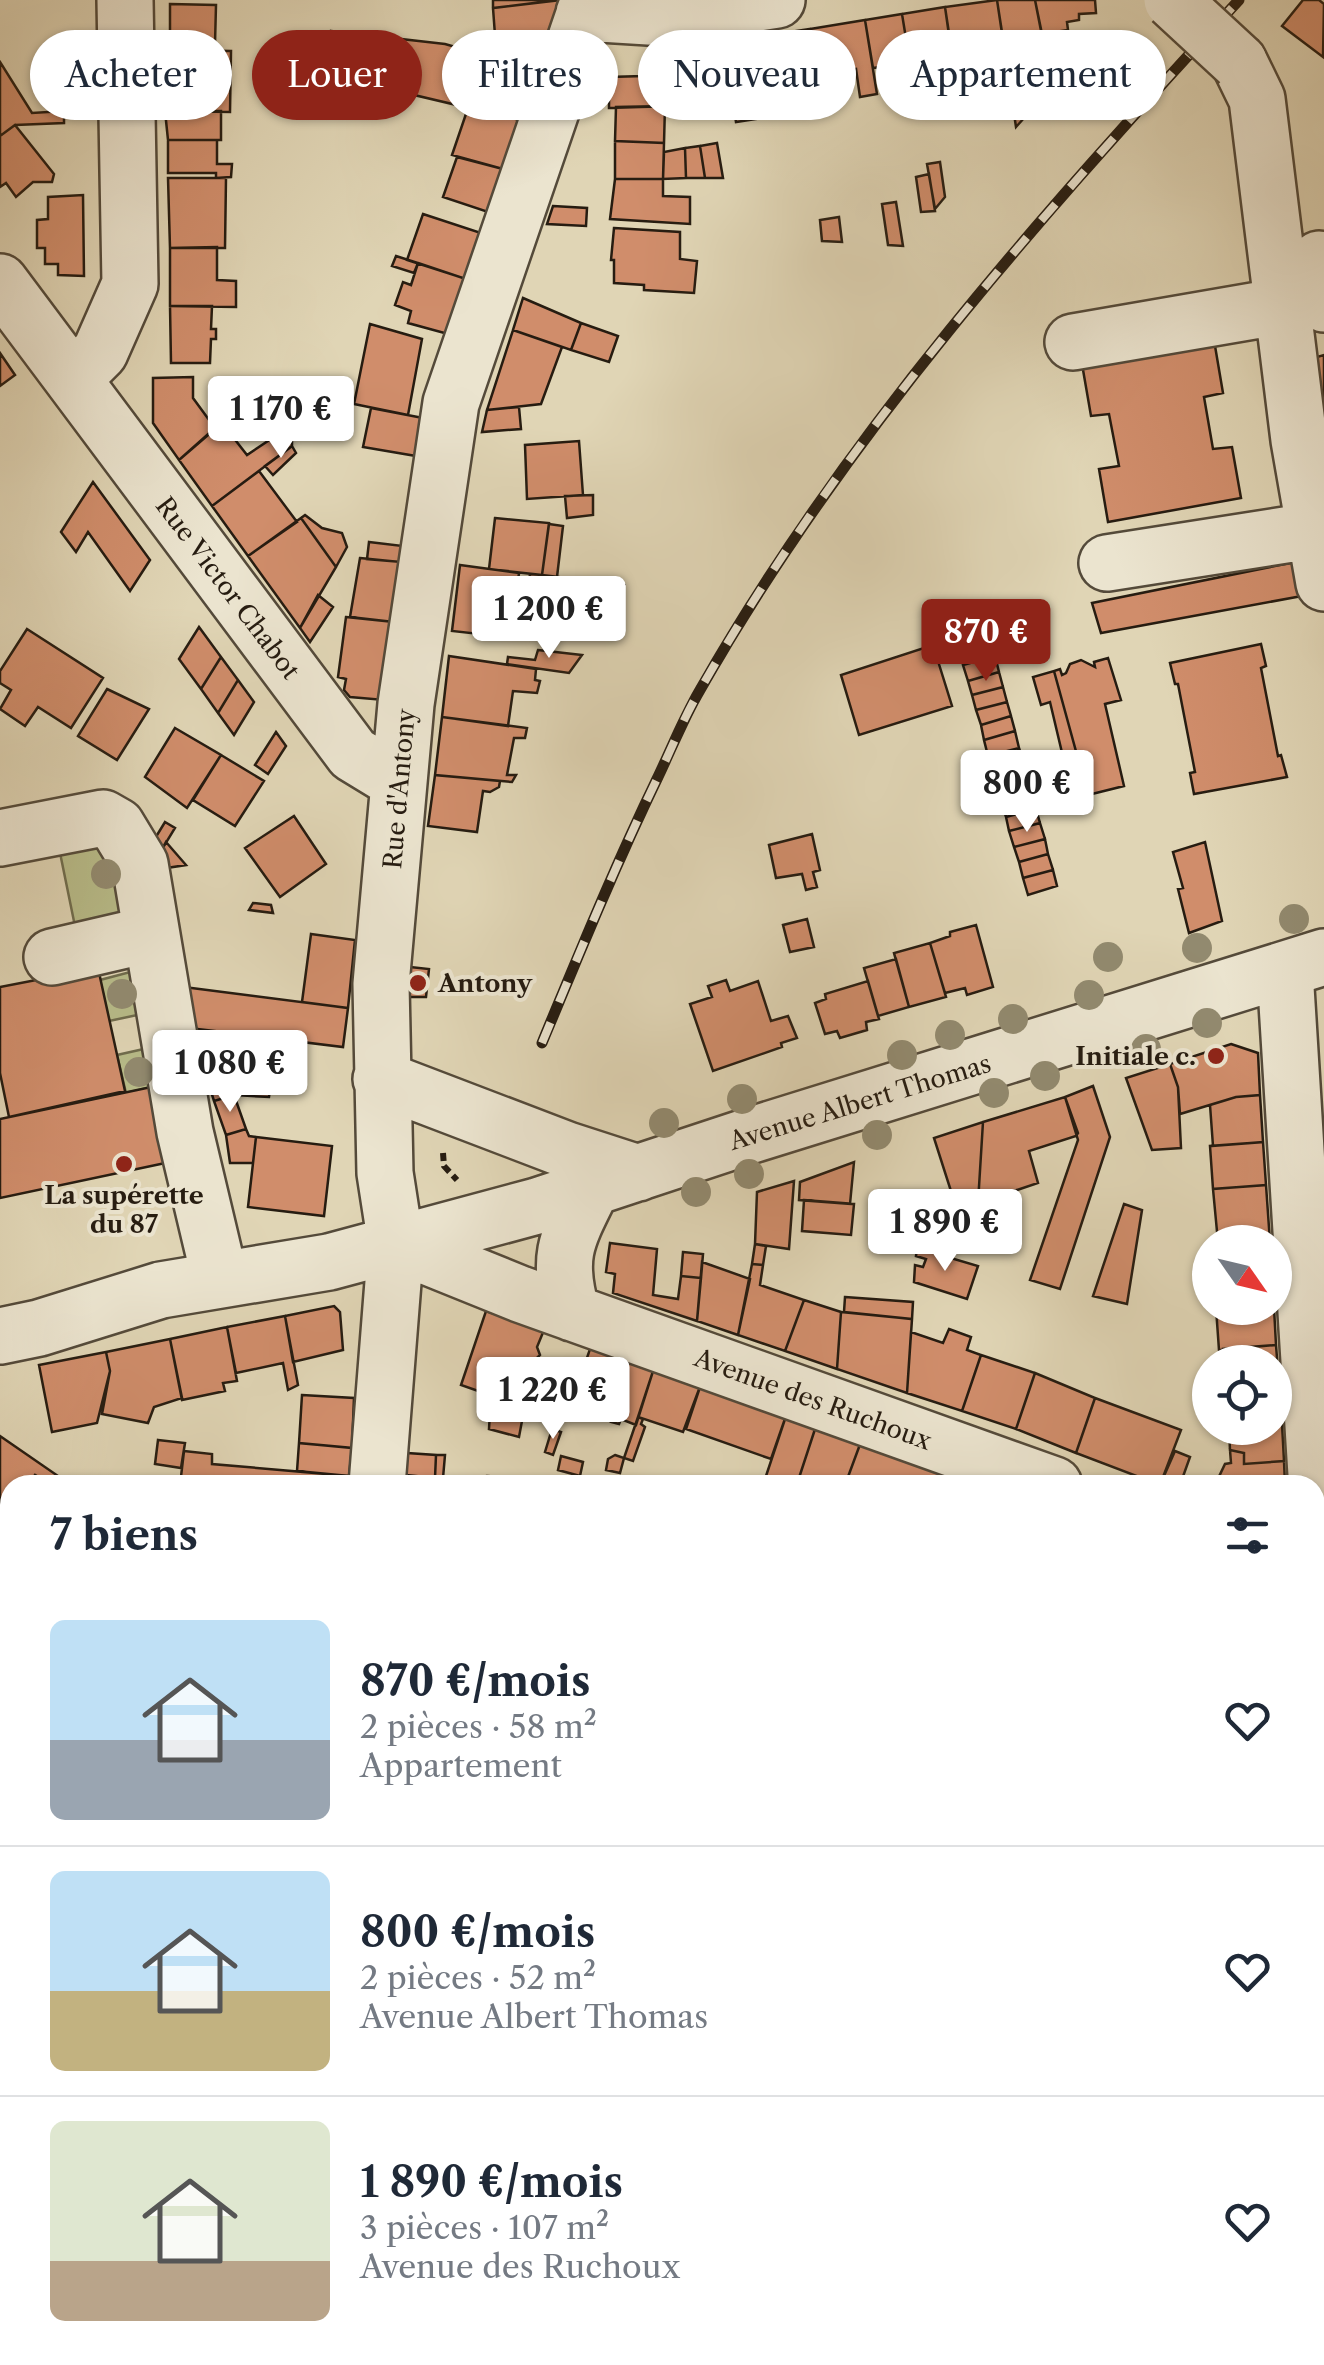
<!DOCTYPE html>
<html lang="fr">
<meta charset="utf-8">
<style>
body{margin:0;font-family:"Libre Caslon Text",serif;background:#f6f6f7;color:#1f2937;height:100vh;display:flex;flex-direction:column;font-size:38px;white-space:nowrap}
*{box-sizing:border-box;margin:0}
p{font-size:32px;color:#747a83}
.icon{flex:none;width:55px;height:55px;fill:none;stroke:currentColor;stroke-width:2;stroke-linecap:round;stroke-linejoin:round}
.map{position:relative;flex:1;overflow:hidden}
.panel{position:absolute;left:0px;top:1475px;width:1325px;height:890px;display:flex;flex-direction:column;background:#fff;border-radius:30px 30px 0 0;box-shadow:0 2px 8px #0004}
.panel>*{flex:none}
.guide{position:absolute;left:30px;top:30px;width:1265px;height:90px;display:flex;gap:20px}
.needle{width:65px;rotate:124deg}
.tools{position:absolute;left:1192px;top:1225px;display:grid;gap:20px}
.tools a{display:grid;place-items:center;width:100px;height:100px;border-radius:50%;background:#fff;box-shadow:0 2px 8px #0004;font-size:50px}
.price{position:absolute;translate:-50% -85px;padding:0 22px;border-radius:10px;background:#fff;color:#222;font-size:32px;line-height:65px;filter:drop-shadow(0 2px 5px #0008)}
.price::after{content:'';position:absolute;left:50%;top:60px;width:30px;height:22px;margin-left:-15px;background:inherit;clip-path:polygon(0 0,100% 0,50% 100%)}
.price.current{background:#8f2418;color:#fff}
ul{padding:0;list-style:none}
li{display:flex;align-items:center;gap:30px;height:250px;padding:0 50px}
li+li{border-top:2px solid #e0e1e3}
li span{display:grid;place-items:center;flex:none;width:280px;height:200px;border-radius:15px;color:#555}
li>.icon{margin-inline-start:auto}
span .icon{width:120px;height:120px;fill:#fffc;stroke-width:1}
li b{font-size:42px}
h2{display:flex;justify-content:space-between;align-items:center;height:120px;padding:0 50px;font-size:42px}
.tag{padding:0 35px;border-radius:45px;background:#fff;box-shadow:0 2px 8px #0004;font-size:35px;line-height:90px}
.tag.current{background:#8f2418;color:#fff}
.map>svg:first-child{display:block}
.green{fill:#b8bc89;stroke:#6f6c4d;stroke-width:2.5}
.building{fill:#d08d6b;stroke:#261c11;stroke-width:2.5}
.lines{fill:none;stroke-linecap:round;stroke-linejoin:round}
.minor-casing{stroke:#544a3a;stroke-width:60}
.path{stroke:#261c11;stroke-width:6;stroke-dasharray:8 5;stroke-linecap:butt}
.minor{stroke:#ebe4cf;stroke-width:55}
.rail-casing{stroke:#261c11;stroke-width:11}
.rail{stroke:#ebe4cf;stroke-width:8;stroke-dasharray:22;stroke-linecap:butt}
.minor-bridge-casing{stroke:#544a3a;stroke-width:60;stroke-linecap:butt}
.minor-bridge{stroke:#ebe4cf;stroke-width:55}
.tree{fill:#928a6f}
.poi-dot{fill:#8f2418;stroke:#ebe4cf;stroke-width:4}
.labels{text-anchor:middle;stroke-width:8;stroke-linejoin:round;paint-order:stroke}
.street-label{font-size:25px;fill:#261c11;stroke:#ebe4cf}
.poi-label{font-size:25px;font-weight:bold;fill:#261c11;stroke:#ebe4cf;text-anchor:start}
</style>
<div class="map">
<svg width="1324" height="2365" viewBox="0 0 1324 2365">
<rect width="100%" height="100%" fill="#e0d5b5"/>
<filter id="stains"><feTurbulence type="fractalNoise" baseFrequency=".002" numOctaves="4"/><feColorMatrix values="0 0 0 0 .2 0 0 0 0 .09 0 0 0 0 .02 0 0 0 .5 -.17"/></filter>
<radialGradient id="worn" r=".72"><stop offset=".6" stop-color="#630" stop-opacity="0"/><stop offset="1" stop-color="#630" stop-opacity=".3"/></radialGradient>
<path class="green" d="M86 838 111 856 128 929 78 941 58 843Z
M134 971 142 1014 109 1021 100 980Z
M148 1048 156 1086 126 1093 117 1055Z"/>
<path class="building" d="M493 0H558L493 8Z
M561 0 536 70 504 60 510 40 495 35 493 8Z
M997 0 1004 45 952 53 945 7Z
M997 0H1035L1052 87 1016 127Z
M1035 0H1095L1096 13 1079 14V20L1067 22 1068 30 1042 34Z
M1303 0H1319L1324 4 1323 57 1282 26Z
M170 4 216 5 215 44H176L177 35H170Z
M945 7 952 56 910 63 902 14Z
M902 14 910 63 873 68 865 20Z
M865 20 877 94 860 97 856 69 817 75 810 29Z
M810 29 817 75 758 86 750 38Z
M331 31 445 44 536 70 520 120 325 74Z
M750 38 763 118 736 122 731 89 721 91 715 43Z
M1004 45 1007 64 986 67 982 49Z
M171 50 231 51 230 112 170 111Z
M0 62 32 113 64 111V123L15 125 0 136Z
M977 62 985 113 962 117 954 66Z
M644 63 675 64 672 106 609 108V77L643 76Z
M910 63 912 73 897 76 894 64Z
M817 75 821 101 816 110 797 116 788 115 782 108 777 82Z
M665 106 664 143 615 141 616 107Z
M468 108 520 120 503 169 452 155Z
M165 111H221V140H168Z
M15 125 54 174 52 182H33L16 197 6 183 0 187V136Z
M168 140H217V164H232L231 177 216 178V173H168Z
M615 141 664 143 663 179H615Z
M717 143 723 178H705L700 146Z
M700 146 705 178H686L685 148Z
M685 148 686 178 663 179 664 152Z
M457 157 503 169 488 212 443 197Z
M940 162 945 197 935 209 927 164Z
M929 174 935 211 921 212 916 177Z
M168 178H226L225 248H170Z
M615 179H663V196L690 197V224L610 219Z
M83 195 84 276 58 275V264H45V248H37V220L48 219V197Z
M896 202 903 246 888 245 882 204Z
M553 206 587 208 586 226 547 224Z
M423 214 481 233 466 279 407 260Z
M839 217 842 242 822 241 820 220Z
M614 228 680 232V259L697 261 694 293 644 290V285L614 283V260H611Z
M217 247V280L236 281V307L170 306V248Z
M396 256 418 263 414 273 392 266Z
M418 263 466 279 448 334 408 323 411 311 395 305 403 282 411 285Z
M523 298 581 323 571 350 513 330Z
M170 306H212L211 329H216V339H211L210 363H171Z
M581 323 618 336 609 362 571 350Z
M370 324 422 339 408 415 354 404Z
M513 330 562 347 541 404 487 410Z
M1214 340 1223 393 1204 397 1213 449 1232 447 1241 498 1108 522 1099 469 1119 466 1109 414 1091 416 1082 364Z
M0 353 15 375 0 386Z
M1324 355V446L1307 360Z
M193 377V398L215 428 179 460 153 423V378Z
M519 407 521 429 482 432 487 410Z
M371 408 423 418 416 456 363 447Z
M278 413 295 414 294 425 276 423Z
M222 423 247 455 277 435 292 442V446L212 506 179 460Z
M579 441 583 495 527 499 525 445Z
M292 446 296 453 273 475 265 466Z
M259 471 297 522 248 556 212 506Z
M93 482 150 560 130 591 88 532 76 552 61 532Z
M593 495V515L567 518 565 496Z
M305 515 322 528 342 533 347 547 336 567 301 518Z
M301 518 336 567 300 628 248 556Z
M495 518 549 523 542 575 489 569Z
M549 524 563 526 557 577 542 575Z
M369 542 403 546 401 562 367 559Z
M360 558 401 562 394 622 350 617Z
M1295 562 1302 596 1101 633 1092 603Z
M460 565 519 573 511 634 480 629 479 634 452 631Z
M530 574 542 575 624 585 598 626 524 617Z
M318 595 333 607 310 642 300 628Z
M346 617 394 622 384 700 350 697 344 690 346 679 338 677Z
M199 627 221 657 201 689 179 659Z
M27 629 103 678 71 728 38 707 25 726 0 709 11 690 0 683V671Z
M1261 644 1266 666 1261 668 1278 756 1281 755 1287 777 1194 794 1190 773 1195 772 1178 684H1175L1170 663Z
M933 645 952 706 859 735 841 675Z
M538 650 582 655 569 673 507 664 508 657 535 660Z
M449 656 536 669 535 680 540 681 537 693 513 691 508 726 442 717Z
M995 656 999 672 968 681 963 665Z
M221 657 238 680 218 713 201 689Z
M1108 658 1121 700 1105 704 1124 786 1088 795 1054 671 1060 669 1062 675 1066 673 1070 664 1081 660 1095 667 1094 662Z
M1054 671 1088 795 1073 799 1050 702 1041 705 1033 677Z
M999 672 1003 687 972 695 968 681Z
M238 680 254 702 234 735 218 713Z
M1003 687 1007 702 976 710 972 695Z
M107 689 149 709 117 760 78 736Z
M1007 702 1011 716 981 725 976 710Z
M1011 716 1015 731 984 740 981 725Z
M442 717 527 728 525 738H514L507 775H516L512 782 435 775Z
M175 728 221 755 187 808 145 777Z
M1015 731 1019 748 988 756 984 740Z
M276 732 286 746 268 774 255 765Z
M1019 748 1024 763 993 771 988 756Z
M221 755 264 781 235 826 193 800Z
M1024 763 1027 776 997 785 993 771Z
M435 775 500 781 499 787 490 792 483 791 477 832 428 826Z
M1027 776 1031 792 1001 801 997 785Z
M1031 792 1036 809 1006 817 1001 801Z
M1036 809 1040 823 1009 831 1006 817Z
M294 816 326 864 280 897 245 848Z
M165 822 175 828 161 851 154 840Z
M1040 823 1045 839 1014 847 1009 831Z
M812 834 820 870 813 872 817 887 806 890 802 874 776 878 769 845Z
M1045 839 1048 854 1019 862 1014 847Z
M166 842 186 865 160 869 161 851Z
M1205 842 1222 921 1189 933 1178 889 1183 888 1173 852Z
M1048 854 1053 870 1023 878 1019 862Z
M1053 870 1057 886 1028 895 1023 878Z
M253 903 271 905 273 913 249 910Z
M807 919 814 947 790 952 783 925Z
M976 925 993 987 967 995 965 988 945 993 930 943 950 936V932Z
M311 934 355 940 348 1008 302 1002Z
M930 943 946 997 909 1007 894 953Z
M896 959 909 1007 878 1016 864 968Z
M410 967 429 969 426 997H406Z
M98 968 125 1091 9 1117 0 1073V987Z
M726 980 730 991 758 981 771 1021 788 1016 797 1038 781 1043 782 1047 713 1071 690 1004 712 997 708 986Z
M868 981 879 1019 866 1022 867 1030 840 1038 837 1031 825 1034 815 1003 826 999 825 994Z
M176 986 348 1008 343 1047 277 1039 269 1097 234 1095 214 1101 201 1060 231 1050 232 1033 189 1028Z
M189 1028 232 1033 231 1050 201 1060Z
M1231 1044 1258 1053 1260 1095 1236 1097 1180 1114 1178 1087 1170 1064Z
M1170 1064 1178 1087 1181 1148 1152 1150 1126 1078Z
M156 1086 170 1162 0 1198V1119Z
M1093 1086 1110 1137 1060 1289 1030 1280 1078 1140 1065 1097Z
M234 1095 246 1129 226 1135 214 1101Z
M1260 1095 1263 1142 1213 1146 1210 1105 1236 1097Z
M1065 1097 1078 1133 1076 1136 1029 1151 1038 1183 978 1203 983 1122Z
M983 1122 978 1203 957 1210 934 1138Z
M246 1129 249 1136 256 1137 253 1163H230L226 1135Z
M256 1137 332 1146 324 1216 248 1207Z
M1263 1142 1266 1185 1213 1189 1210 1146Z
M854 1162 850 1204 799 1200 800 1182Z
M794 1181 789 1249 755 1244 757 1192Z
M1266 1185 1270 1242H1218L1213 1189Z
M804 1200 854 1204 851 1235 802 1231Z
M1124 1204 1142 1210 1127 1304 1093 1296Z
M610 1243 657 1249 653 1295 678 1299 681 1276 701 1278 697 1321 613 1293 615 1274 606 1272Z
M755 1244 766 1246 763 1265 752 1264Z
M917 1248 978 1266 967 1299 914 1282 915 1265 923 1267 926 1259 916 1256Z
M683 1252 703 1254 701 1278 681 1276Z
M702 1262 750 1279 738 1335 697 1321Z
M752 1264 763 1265 760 1285 804 1300 785 1351 738 1335Z
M845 1297 913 1302 912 1319 844 1312Z
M804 1300 841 1312 837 1369 785 1351Z
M334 1306 340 1312 343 1350 293 1362 285 1316Z
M1216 1308H1274L1276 1345 1219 1350Z
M486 1311 544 1330 537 1347 540 1355 532 1363 518 1405 461 1385Z
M841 1312 912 1319 907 1393 837 1369Z
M285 1316 298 1385 288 1390 283 1363 236 1373 227 1327Z
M227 1327 237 1381 223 1383 225 1391 182 1400 170 1339Z
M949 1329 971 1337 967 1350 981 1355 962 1411 907 1393 911 1332 943 1343Z
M170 1339 182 1398 154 1407 148 1423 102 1414 110 1371 106 1352Z
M1276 1345 1279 1384 1275 1385V1362H1224L1223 1349Z
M591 1346 654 1368 636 1425 621 1419 619 1424 611 1422 613 1417 572 1402Z
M106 1352 110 1371 97 1423 52 1432 39 1365Z
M981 1355 1035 1373 1016 1429 962 1411Z
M654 1368 701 1384 683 1432 638 1417Z
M1035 1373 1095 1398 1076 1453 1016 1429Z
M701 1384 787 1413 771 1459 686 1429Z
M1279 1384 1282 1424H1275V1385Z
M302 1395 354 1398 352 1448 299 1443Z
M1095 1398 1181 1430 1160 1485 1076 1453Z
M490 1412 522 1421 519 1437 489 1429Z
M787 1413 817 1423 797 1484 781 1478 778 1485H763Z
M638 1417 643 1419 641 1424 645 1427 633 1461 624 1458Z
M817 1423 862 1439 845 1485 797 1484Z
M1275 1424H1282L1284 1461 1244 1464V1453L1230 1450 1229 1428H1275Z
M552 1429 561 1432 553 1455 545 1452Z
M0 1436 58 1476 52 1485 35 1475 28 1485H10V1509L0 1522Z
M862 1439 958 1471 948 1485H845Z
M158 1440 185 1443 181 1468 155 1464Z
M299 1443 352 1448 349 1476 297 1471Z
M1230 1450 1244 1453V1464L1284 1461 1285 1485H1215L1225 1464 1231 1463Z
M184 1451 212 1454V1464L349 1476V1485H180Z
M1175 1451 1190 1457 1180 1485H1160Z
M407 1453 436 1455 435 1478 406 1475Z
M436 1455H445L443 1478H435Z
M615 1455 624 1458 620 1473 606 1470 608 1459Z
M561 1456 583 1462 580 1476 558 1470Z
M487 1476 544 1480V1485H486Z
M0 1566 10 1574V1660L0 1652Z
M1315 1678 1324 1680 1322 1731 1315 1729Z
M10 1879V1942L0 1945V1881Z
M4 1975 10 1996V2018L0 2020V1976Z
M0 2021 10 2056V2077L0 2080Z
M1322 2044H1324V2084L1315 2082Z
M1315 2082 1324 2084V2141L1315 2139Z
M1315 2164 1324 2166V2198L1315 2196Z
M10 2195V2233L0 2212V2201Z
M1315 2196 1324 2198V2252L1316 2250Z
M4 2221 10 2233V2279L0 2282V2223Z
M1315 2250 1324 2252V2311L1315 2310Z
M19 2355H69L74 2365H0V2360Z
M69 2355H296L295 2365H74Z
M455 2355H497L503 2365H461Z
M544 2355H596L580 2365H550Z
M762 2355H811L814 2365H746L744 2361Z
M884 2355H938L907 2365H888Z
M938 2355H986L957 2365H907Z
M986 2355H1020L1027 2365H957Z
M1187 2355H1191L1196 2365H1167Z
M1191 2355H1224L1228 2365H1196Z"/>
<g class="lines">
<defs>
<path id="minor" d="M584 13 665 18 777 0
M1239 62 1257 99 1299 440 1324 583
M1319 259 1324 304
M0 282 353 754 399 782
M1073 342 1282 306
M73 379 100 352 130 284 125 0
M1107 563 1317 530
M0 838 103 818 117 826 140 864 185 1132 220 1279
M52 957 151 934
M1285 971 1323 1588
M381 1079 567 1150 638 1173
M396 1244 520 1294 1054 1485
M572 1313C556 1257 566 1240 591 1190
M0 1336 39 1328 161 1290 329 1262 537 1206 755 1134 1324 957
M377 1485 396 1244 385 1173 381 984 406 704 451 403 589 0
M0 1691 10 1700
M0 1824 10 1821
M1315 1925 1324 1888
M0 2134 10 2132
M655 2355 662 2365
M844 2355 848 2365
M346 2365 418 2355
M1099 2365 1117 2355"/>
</defs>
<use href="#minor" class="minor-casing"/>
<path class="path" d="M443 1153 444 1166 457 1180"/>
<use href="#minor" class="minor"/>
<defs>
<path id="rail" d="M542 1043C579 954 615 866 657 779 671 750 683 719 700 690 846 433 1040 217 1239 0"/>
</defs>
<use href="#rail" class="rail-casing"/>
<use href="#rail" class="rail"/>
<defs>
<path id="minor-bridge" d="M1172 0 1239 62"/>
</defs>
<use href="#minor-bridge" class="minor-bridge-casing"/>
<use href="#minor-bridge" class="minor-bridge"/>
</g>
<g class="tree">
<circle cx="106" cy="874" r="15"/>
<circle cx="1294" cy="919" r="15"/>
<circle cx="1197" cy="948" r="15"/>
<circle cx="1108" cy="957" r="15"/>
<circle cx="122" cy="994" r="15"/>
<circle cx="1089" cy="995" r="15"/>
<circle cx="1013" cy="1019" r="15"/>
<circle cx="1207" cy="1023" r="15"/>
<circle cx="950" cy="1035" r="15"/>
<circle cx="1146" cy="1049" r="15"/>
<circle cx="902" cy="1055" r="15"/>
<circle cx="139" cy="1072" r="15"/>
<circle cx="1045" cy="1076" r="15"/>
<circle cx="994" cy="1093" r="15"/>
<circle cx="742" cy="1099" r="15"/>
<circle cx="664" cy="1123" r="15"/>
<circle cx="877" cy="1135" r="15"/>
<circle cx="749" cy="1174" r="15"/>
<circle cx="696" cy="1192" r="15"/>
</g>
<g class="poi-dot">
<circle cx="418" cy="983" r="10"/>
<circle cx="1216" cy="1056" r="10"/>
<circle cx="124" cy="1164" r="10"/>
</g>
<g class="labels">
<g class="street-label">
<text transform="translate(228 588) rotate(53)" y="9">Rue Victor Chabot</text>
<text transform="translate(399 789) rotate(-85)" y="9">Rue d'Antony</text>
<text transform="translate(860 1102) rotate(-17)" y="9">Avenue Albert Thomas</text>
<text transform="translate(813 1399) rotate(20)" y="9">Avenue des Ruchoux</text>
</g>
<g class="poi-label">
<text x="438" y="992">Antony</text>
<text x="1196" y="1065" text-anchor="end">Initiale c.</text>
<text x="124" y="1204" text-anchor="middle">La supérette<tspan x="124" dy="29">du 87</tspan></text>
</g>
</g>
<rect width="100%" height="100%" filter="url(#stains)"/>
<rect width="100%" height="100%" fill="url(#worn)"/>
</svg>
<div class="tools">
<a><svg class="needle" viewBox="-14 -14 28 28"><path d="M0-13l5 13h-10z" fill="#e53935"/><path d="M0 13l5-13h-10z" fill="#747a83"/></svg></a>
<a><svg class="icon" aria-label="locate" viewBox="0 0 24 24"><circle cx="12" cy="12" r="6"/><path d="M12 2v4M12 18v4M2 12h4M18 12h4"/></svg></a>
</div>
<b class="price" style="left:281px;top:461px">1 170 €</b>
<b class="price" style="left:549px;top:661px">1 200 €</b>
<b class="price current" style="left:986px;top:684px">870 €</b>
<b class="price" style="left:1027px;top:835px">800 €</b>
<b class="price" style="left:230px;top:1115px">1 080 €</b>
<b class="price" style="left:945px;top:1274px">1 890 €</b>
<b class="price" style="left:553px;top:1442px">1 220 €</b>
<div class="guide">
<a class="tag">Acheter</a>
<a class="tag current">Louer</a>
<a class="tag">Filtres</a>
<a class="tag">Nouveau</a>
<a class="tag">Appartement</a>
</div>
<section class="panel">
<h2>7 biens<svg class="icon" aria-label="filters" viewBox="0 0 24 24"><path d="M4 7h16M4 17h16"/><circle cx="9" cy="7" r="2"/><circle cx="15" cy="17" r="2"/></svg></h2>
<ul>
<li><span style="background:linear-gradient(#bfe0f5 60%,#9aa5b1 0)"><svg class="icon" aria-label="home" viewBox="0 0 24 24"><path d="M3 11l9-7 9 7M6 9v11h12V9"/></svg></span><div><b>870 €/mois</b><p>2 pièces · 58 m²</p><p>Appartement</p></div><svg class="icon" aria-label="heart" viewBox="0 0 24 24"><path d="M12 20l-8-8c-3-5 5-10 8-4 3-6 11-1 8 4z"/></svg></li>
<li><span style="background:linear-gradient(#bfe0f5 60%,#c2b280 0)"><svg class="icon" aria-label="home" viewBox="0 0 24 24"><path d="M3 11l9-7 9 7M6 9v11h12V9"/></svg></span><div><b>800 €/mois</b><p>2 pièces · 52 m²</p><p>Avenue Albert Thomas</p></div><svg class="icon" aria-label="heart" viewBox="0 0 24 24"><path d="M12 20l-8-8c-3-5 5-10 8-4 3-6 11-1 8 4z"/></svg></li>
<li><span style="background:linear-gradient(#dfe7d0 70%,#b9a48a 0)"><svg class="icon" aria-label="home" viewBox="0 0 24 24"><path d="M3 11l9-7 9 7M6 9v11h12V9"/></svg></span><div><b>1 890 €/mois</b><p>3 pièces · 107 m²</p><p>Avenue des Ruchoux</p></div><svg class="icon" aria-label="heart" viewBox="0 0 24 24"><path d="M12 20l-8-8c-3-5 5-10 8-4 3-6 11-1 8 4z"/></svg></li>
</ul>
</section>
</div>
